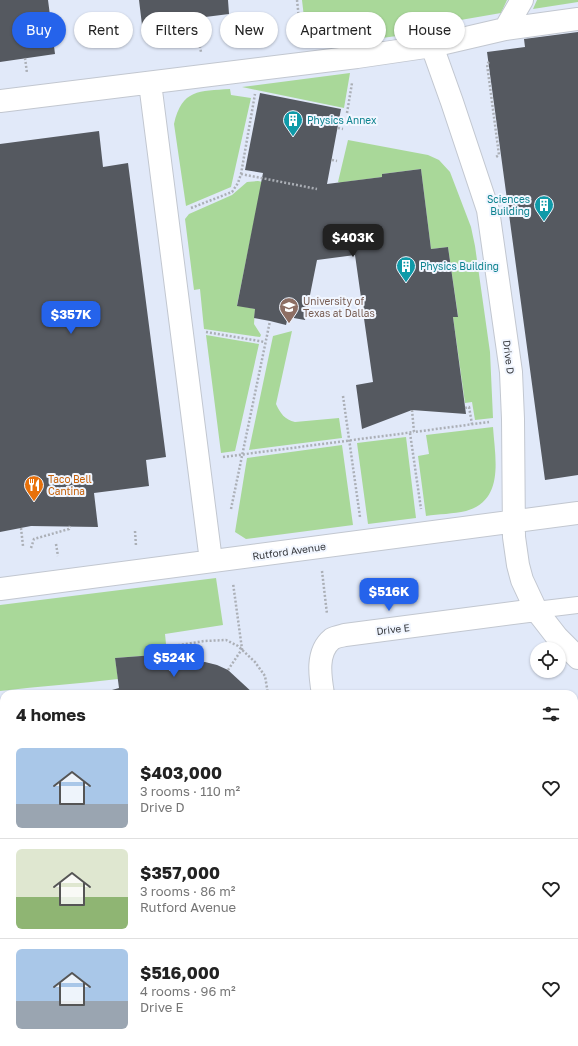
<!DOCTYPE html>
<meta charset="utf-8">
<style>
body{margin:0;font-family:"Golos Text",sans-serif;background:#f6f6f6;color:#222;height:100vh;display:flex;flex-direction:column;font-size:15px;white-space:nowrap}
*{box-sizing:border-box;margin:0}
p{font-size:13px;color:#767676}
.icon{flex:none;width:22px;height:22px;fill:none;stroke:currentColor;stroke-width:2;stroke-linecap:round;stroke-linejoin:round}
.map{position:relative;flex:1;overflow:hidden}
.side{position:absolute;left:0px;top:690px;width:578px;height:356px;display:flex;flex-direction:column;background:#fff;border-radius:12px 12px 0 0;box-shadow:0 1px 3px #0004}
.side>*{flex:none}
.guide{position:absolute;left:12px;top:12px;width:554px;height:36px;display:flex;gap:8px}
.controls{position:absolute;left:530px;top:642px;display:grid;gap:8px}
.controls a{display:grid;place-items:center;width:36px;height:36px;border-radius:50%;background:#fff;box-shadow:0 1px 3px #0004;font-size:20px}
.price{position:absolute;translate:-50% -34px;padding:0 9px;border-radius:8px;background:#2563eb;color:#fff;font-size:13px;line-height:26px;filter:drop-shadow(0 1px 2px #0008)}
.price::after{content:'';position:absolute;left:50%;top:24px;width:12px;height:9px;margin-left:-6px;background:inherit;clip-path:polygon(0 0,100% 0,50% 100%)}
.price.active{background:#222;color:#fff}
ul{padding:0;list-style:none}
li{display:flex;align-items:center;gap:12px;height:100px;padding:0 16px}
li+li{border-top:1px solid #e0e0e0}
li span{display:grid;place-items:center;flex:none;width:112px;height:80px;border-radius:6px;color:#555}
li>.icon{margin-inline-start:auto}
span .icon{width:48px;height:48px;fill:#fffc;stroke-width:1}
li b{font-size:17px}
h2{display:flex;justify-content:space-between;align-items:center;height:48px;padding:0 16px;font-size:17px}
.chip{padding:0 14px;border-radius:18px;background:#fff;box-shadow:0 1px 3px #0004;font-size:14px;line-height:36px}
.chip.active{background:#2563eb;color:#fff}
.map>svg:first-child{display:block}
.built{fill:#e1e9f9;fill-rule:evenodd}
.green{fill:#a9d899}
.building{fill:#555960}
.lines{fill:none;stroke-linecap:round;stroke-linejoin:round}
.service-casing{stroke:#c2c7d0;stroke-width:18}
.pedestrian-casing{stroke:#c2c7d0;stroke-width:24}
.minor-casing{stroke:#c2c7d0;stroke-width:24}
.path{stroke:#abafb6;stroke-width:2.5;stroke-dasharray:2 2;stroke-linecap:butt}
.service{stroke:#fff;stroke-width:16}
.pedestrian{stroke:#fff;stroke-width:22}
.minor{stroke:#fff;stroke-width:22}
.labels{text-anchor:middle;stroke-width:4;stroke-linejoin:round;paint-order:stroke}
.culture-label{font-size:10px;fill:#0d838f;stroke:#f1f6ff;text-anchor:start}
.education-label{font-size:10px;fill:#785e54;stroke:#f1f6ff;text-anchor:start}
.street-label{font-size:10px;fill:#34363a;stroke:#f1f6ff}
.food-label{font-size:10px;fill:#c56008;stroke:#f1f6ff;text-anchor:start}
</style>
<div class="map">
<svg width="578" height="1046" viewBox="0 0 578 1046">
<rect width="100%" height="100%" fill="#f1f6ff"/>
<path class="built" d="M0 0H578V1046H0ZM537 649H559V671H537ZM4 694H574V1042H4Z"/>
<path class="green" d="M302 0H507L501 13 449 22 397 36 313 47 309 42 306 35Z
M537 0H578V2L533 9Z
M350 73 344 108 242 87Z
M230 89 231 95 251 98 231 187 186 206 174 124C182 89 199 91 230 89Z
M348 140 428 155 439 160 450 172 471 227 475 246 490 352 493 418 475 420 472 402 465 403 453 317 458 316 448 247 431 249 421 169 382 174V177L344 182V184L338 182Z
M258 181 314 192H260L237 305 255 309 254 324 261 335 260 337 204 329 200 289 194 290 185 219 189 214 232 195 247 182Z
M292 331 276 404C280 413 285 420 295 422L339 418 342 438 249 450 273 336Z
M206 335 259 344 235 451 221 453Z
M493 427C495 458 505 500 466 511 453 514 439 514 426 516L418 456 429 454 426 435Z
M406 437 416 518 368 524 357 443Z
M342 445 353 525 246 539 235 532 247 458Z
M216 578 223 625 165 634 167 654 115 658 118 679C79 684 39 686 0 691V605Z
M4 783V955L0 960V938L2 929 0 918V785Z"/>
<path class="building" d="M0 0H48L55 54 0 62Z
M139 0H228L229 14 142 25Z
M578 32V475L545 480 487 52 525 47 524 39Z
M260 93 341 109 327 184 382 177V174L421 169 431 249 448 247 458 317H453L466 414 412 410 362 429 356 385 373 382 355 255 317 260 305 320 288 317 286 325 270 321 254 318 255 309 237 306 263 173 245 170Z
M99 131 103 167 128 163 166 457 146 460 149 486 94 493 98 527 31 526 0 532V144Z
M167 654 169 671 193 663 205 662 217 665 228 670 254 694H113L112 690 119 688 115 658Z"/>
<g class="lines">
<defs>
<path id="service" d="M536 610 578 605
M574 921H578"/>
<path id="pedestrian" d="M505 29 522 0
M432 46 452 102 488 210 511 372 513 419 514 537 518 565 522 580 536 610
M150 83 211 561
M0 101 357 57 432 46 505 29 578 19
M0 589 578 513
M311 1046 340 1042"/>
<path id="minor" d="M323 694C320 676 316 652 332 639 335 637 341 636 345 635L536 610 557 637 578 658
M369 1042V1046"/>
</defs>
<use href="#service" class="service-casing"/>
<use href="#pedestrian" class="pedestrian-casing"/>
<use href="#minor" class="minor-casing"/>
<path class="path" d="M297 0 301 38
M192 19 199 42 201 52
M25 58 27 73
M489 62 487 64 499 155 496 157
M347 113 352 83
M338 128 343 129
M332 160 337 161
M241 174 317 189
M191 208 232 192 238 183 241 174 255 94
M206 332 265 342
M343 396 360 517
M465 408 469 407 472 424
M412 410 414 432 489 422
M410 433 421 509
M223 457 414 432
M231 509 270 321
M21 528 23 546
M135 531 136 546
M56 544 58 556
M31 548 34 539 69 529 70 526
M322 571 327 614
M174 646 204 641 226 640 238 646 255 662 265 676 268 694
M228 670 242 649 233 583
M514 692V694
M0 965 4 960
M0 1009H4
M0 1034 2 1046
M240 1042V1046
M9 1046 29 1043V1042"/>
<use href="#service" class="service"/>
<use href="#pedestrian" class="pedestrian"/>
<use href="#minor" class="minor"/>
</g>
<defs>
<symbol id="building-pin" viewBox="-11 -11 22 30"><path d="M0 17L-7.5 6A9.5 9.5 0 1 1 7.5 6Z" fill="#0f9aa8" stroke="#f1f6ff"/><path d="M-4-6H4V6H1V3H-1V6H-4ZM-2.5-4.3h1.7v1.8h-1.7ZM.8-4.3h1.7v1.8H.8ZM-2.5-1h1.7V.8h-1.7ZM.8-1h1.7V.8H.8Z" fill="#fff"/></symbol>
<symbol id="university-pin" viewBox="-11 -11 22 30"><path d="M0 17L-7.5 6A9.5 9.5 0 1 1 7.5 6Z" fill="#8d6e63" stroke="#f1f6ff"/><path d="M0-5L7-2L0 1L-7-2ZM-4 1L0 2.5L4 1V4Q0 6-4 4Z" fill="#fff"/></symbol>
<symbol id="restaurant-pin" viewBox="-11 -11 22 30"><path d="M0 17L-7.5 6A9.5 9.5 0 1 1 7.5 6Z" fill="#e8710a" stroke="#f1f6ff"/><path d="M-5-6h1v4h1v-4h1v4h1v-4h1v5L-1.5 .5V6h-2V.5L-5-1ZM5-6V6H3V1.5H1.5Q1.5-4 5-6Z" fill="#fff"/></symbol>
</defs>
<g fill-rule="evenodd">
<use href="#building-pin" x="282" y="109" width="22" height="30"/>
<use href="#building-pin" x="533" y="194" width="22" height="30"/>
<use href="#building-pin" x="395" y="255" width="22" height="30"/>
<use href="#university-pin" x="278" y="296" width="22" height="30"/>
<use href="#restaurant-pin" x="23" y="474" width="22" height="30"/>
</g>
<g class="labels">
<g class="culture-label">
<text x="307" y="124">Physics Annex</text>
<text x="530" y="203" text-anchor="end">Sciences<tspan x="530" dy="12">Building</tspan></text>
<text x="420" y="270">Physics Building</text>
</g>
<g class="education-label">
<text x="303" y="305">University of<tspan x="303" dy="12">Texas at Dallas</tspan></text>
</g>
<g class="street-label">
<text transform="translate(509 357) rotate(83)" y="4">Drive D</text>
<text transform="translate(289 551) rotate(-8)" y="4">Rutford Avenue</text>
<text transform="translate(393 629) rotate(-7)" y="4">Drive E</text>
</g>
<g class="food-label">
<text x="48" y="483">Taco Bell<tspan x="48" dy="12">Cantina</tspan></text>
</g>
</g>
</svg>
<div class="controls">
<a><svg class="icon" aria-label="locate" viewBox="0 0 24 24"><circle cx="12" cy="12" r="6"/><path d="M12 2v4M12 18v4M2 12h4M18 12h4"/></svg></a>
</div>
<b class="price active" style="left:353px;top:258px">$403K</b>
<b class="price" style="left:71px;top:335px">$357K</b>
<b class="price" style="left:389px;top:612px">$516K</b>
<b class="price" style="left:174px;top:678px">$524K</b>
<div class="guide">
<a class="chip active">Buy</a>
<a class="chip">Rent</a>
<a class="chip">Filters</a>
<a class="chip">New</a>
<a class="chip">Apartment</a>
<a class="chip">House</a>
</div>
<section class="side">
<h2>4 homes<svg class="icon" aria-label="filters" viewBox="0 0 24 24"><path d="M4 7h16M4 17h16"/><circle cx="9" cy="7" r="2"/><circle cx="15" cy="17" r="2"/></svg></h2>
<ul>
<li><span style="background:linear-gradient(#a9c7e8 70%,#9aa5b1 0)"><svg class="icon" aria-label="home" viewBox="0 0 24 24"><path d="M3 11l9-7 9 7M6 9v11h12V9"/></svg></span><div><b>$403,000</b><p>3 rooms · 110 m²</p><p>Drive D</p></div><svg class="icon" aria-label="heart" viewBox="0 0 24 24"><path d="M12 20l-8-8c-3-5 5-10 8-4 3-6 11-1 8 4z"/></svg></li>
<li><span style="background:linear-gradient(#dfe7d0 60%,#8fb573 0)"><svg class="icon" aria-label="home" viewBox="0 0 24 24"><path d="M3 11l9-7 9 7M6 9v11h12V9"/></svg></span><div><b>$357,000</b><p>3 rooms · 86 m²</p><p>Rutford Avenue</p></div><svg class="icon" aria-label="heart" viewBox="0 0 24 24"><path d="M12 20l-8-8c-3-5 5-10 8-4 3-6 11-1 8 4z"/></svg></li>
<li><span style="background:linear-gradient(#a9c7e8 65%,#9aa5b1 0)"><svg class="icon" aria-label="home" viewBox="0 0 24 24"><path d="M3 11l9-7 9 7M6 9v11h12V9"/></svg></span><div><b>$516,000</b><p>4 rooms · 96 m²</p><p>Drive E</p></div><svg class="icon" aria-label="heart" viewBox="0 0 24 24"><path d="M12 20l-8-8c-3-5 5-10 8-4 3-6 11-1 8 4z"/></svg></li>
</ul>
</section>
</div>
